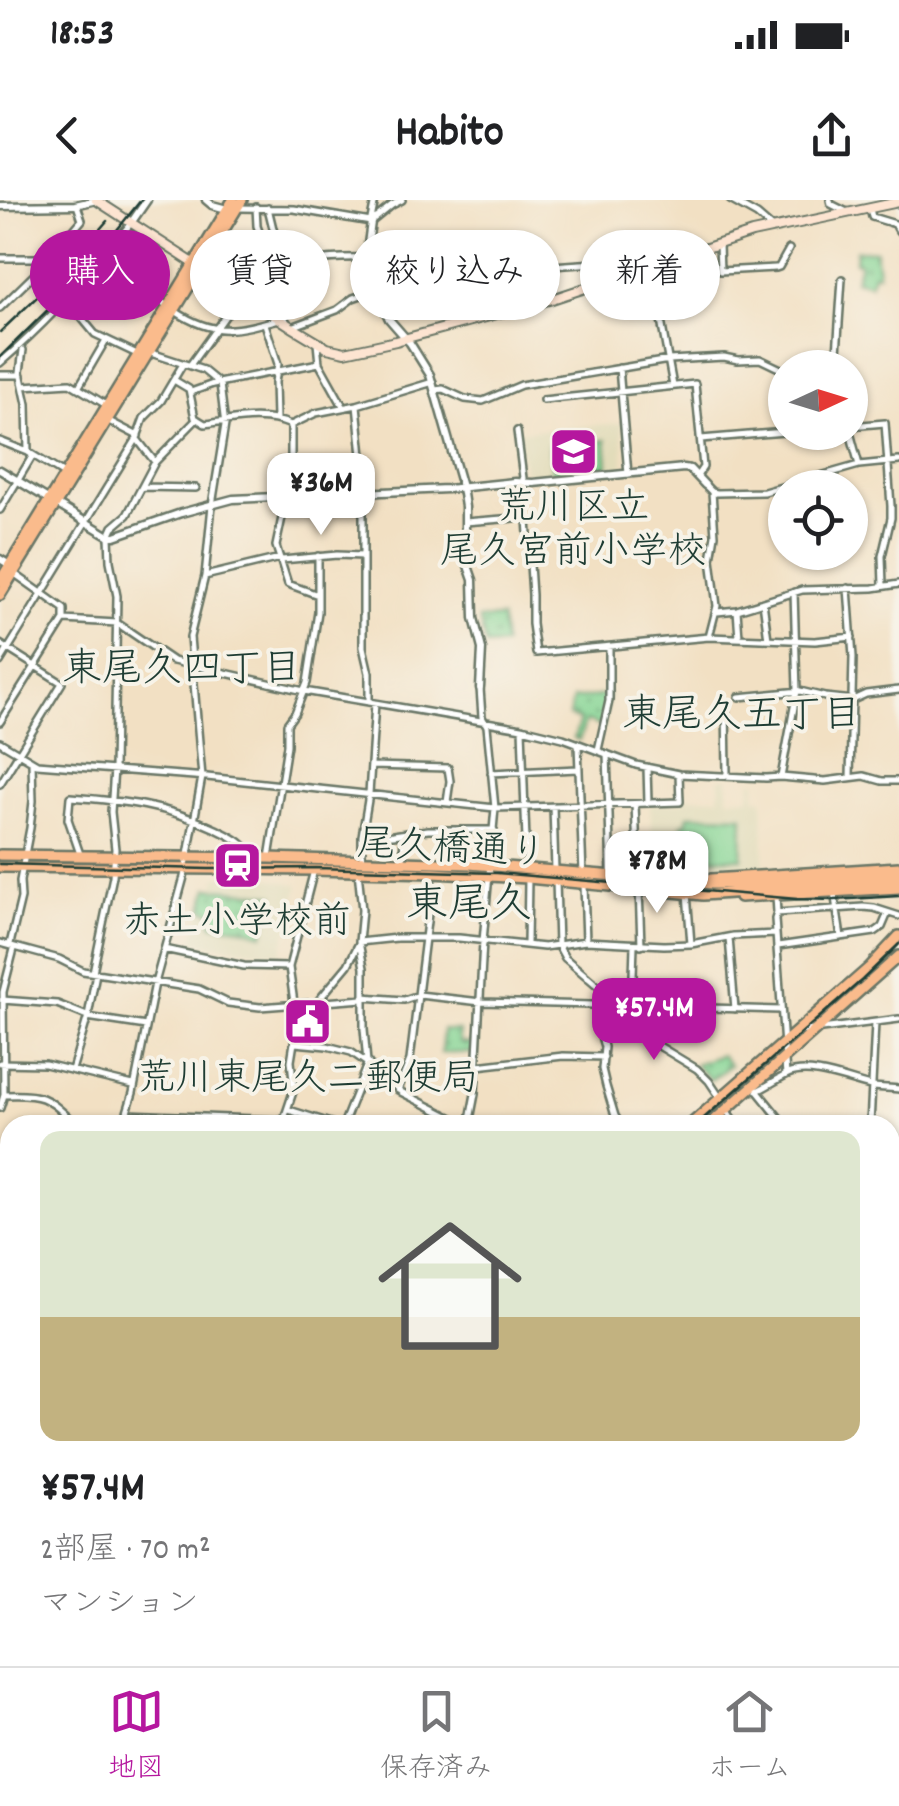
<!DOCTYPE html>
<html lang="ja">
<meta charset="utf-8">
<style>
body{margin:0;font-family:Dekko,"Klee One",sans-serif;background:#f2f2f2;color:#202124;height:100vh;display:flex;flex-direction:column;font-size:38px;white-space:nowrap}
*{box-sizing:border-box;margin:0}
p{font-size:32px;color:#757577}
.icon{flex:none;width:55px;height:55px;fill:none;stroke:currentColor;stroke-width:2;stroke-linecap:round;stroke-linejoin:round}
.map{position:relative;flex:1;overflow:hidden}
.details{position:absolute;left:0px;top:915px;width:900px;height:552px;display:flex;flex-direction:column;background:#fff;border-radius:30px 30px 0 0;box-shadow:0 2px 8px #0004}
.details>*{flex:none}
.banner{position:absolute;left:30px;top:30px;width:840px;height:90px;display:flex;gap:20px}
.needle{width:65px;rotate:86deg}
.buttons{position:absolute;left:768px;top:150px;display:grid;gap:20px}
.buttons a{display:grid;place-items:center;width:100px;height:100px;border-radius:50%;background:#fff;box-shadow:0 2px 8px #0004;font-size:50px}
.price{position:absolute;translate:-50% -85px;padding:0 22px;border-radius:20px;background:#fff;color:#222;font-size:32px;line-height:65px;filter:drop-shadow(0 2px 5px #0008)}
.price::after{content:'';position:absolute;left:50%;top:60px;width:30px;height:22px;margin-left:-15px;background:inherit;clip-path:polygon(0 0,100% 0,50% 100%)}
.price.on{background:#b5179e;color:#fff}
ul{padding:0;list-style:none}
li{display:grid;align-content:center;gap:20px;height:530px;padding:0 40px}
li span{display:grid;place-items:center;height:310px;border-radius:20px;color:#555}
li>.icon{margin-inline-start:auto}
span .icon{width:180px;height:180px;fill:#fffc;stroke-width:1}
li b{font-size:42px}
.chip{padding:0 35px;border-radius:45px;background:#fff;box-shadow:0 2px 8px #0004;font-size:35px;line-height:90px}
.chip.on{background:#b5179e;color:#fff}
.status{display:flex;justify-content:space-between;align-items:center;height:70px;padding:0 50px;background:#fff;direction:ltr}
.status svg{height:28px;fill:currentColor}
header{display:flex;justify-content:space-between;align-items:center;height:130px;padding:0 40px;background:#fff;font-size:45px;font-weight:700}
.menu{display:flex;justify-content:space-around;align-items:center;height:140px;border-top:2px solid #e0e0e0;background:#fff;font-size:28px;color:#757577}
.menu a{display:grid;justify-items:center;gap:5px}
.menu .on{color:#b5179e}
.map>svg:first-child{display:block}
.built{fill:#e2dcba}
.green{fill:#86d594;stroke:#528964;stroke-width:2.5}
.park{fill:url(#park-dots);stroke:#528964;stroke-width:2.5}
.lines{fill:none;stroke-linecap:round;stroke-linejoin:round}
.minor-casing{stroke:#697666;stroke-width:10}
.tertiary-casing{stroke:#697666;stroke-width:11}
.secondary-casing{stroke:#697666;stroke-width:12}
.primary-casing{stroke:#697666;stroke-width:14}
.minor{stroke:#fff;stroke-width:5}
.tertiary{stroke:#fff;stroke-width:6}
.secondary{stroke:#fde4d1;stroke-width:8}
.primary{stroke:#fabb8c;stroke-width:9}
.tram{stroke:#1f3d34;stroke-width:2.5}
.rail{stroke:#1f3d34;stroke-width:2.5}
.labels{text-anchor:middle;stroke-width:8;stroke-linejoin:round;paint-order:stroke}
.poi-label{font-size:38px;fill:#1f3d34;stroke:#f7f3e8}
.street-label{font-size:38px;fill:#1f3d34;stroke:#f7f3e8}
.neighbourhood-label{font-size:40px;fill:#1f3d34;stroke:#f7f3e8}
.quarter-label{font-size:42px;fill:#1f3d34;stroke:#f7f3e8}
</style>
<div class="status"><b>18:53</b><svg viewBox="0 0 49 12"><path d="M0 12V9h3v3zM5 12V6h3v6zM10 12V3h3v9zM15 12V0h3v12zM26 1h20v11H26zM47 4h2v5h-2z"/></svg></div>
<header><svg class="icon" aria-label="back" viewBox="0 0 24 24"><path d="M15 5l-7 7 7 7"/></svg>Habito<svg class="icon" aria-label="share" viewBox="0 0 24 24"><path d="M12 15V3M7 8l5-5 5 5M5 13v7h14v-7"/></svg></header>
<div class="map">
<svg width="899" height="1466" viewBox="0 0 899 1466">
<defs>
<pattern id="park-dots" width="8" height="8" patternUnits="userSpaceOnUse" patternTransform="scale(2.5)"><rect width="8" height="8" fill="#86d594"/><path d="M2 2h.1M6 6h.1" fill="none" stroke="#6dae7a" stroke-width="1.8" stroke-linecap="round"/></pattern>
</defs>
<rect width="100%" height="100%" fill="#f7f3e8"/>
<filter id="ink" filterUnits="userSpaceOnUse"><feTurbulence type="fractalNoise" baseFrequency=".01" numOctaves="2"/><feDisplacementMap in="SourceGraphic" scale="20" xChannelSelector="R" yChannelSelector="G"/><feConvolveMatrix kernelMatrix="1 2 1 2 8 2 1 2 1" color-interpolation-filters="sRGB"/></filter>
<filter id="wash" filterUnits="userSpaceOnUse"><feTurbulence type="fractalNoise" baseFrequency=".0048" numOctaves="4" result="noise"/><feDisplacementMap in="SourceGraphic" scale="40" xChannelSelector="R" yChannelSelector="G"/><feGaussianBlur stdDeviation="2.25" result="paint"/><feColorMatrix in="noise" values="0 0 0 0 0 0 0 0 0 0 0 0 0 0 0 0 0 1.4 0 .05"/><feComposite in="paint" operator="in"/></filter>
<g filter="url(#wash)">
<rect width="100%" height="100%" fill="#f2e0c3"/>
<path class="built" d="M622 223 624 271 525 278 519 232Z
M720 578H728V598H750L752 581H756L755 598 763 599 764 667H758V670L711 671 691 675 654 671 650 605 681 603 682 597 719 598Z
M217 676 262 677 299 685 281 754 193 742 207 687H215Z"/>
<path class="green" d="M606 240 608 267 552 272 549 245Z
M688 615 743 616 742 658H683L682 624H686Z"/>
<path class="park" d="M856 50 876 51C875 60 878 65 878 74L873 73 870 84 855 80 860 63 855 61Z
M501 418 504 445 486 446 479 419Z
M608 495 603 527 586 521 579 540 574 538 580 520 569 516 573 499Z
M208 688 275 695 263 734 243 728 212 724 214 713 203 709Z
M443 830 459 831V843L475 844V853H441Z
M721 855 730 865 711 880 694 864Z"/>
</g>
<g filter="url(#ink)">
<g class="lines">
<defs>
<path id="minor" d="M730 0 757 15 772 28
M830 0 831 4 847 12
M256 7 257 26 268 56
M240 8 294 9 371 22
M870 9 872 17 895 24 899 31
M371 19 375 0
M371 22 392 5 402 0
M222 34C253 60 273 84 287 123
M719 45 720 71 776 68 779 67 789 49
M0 58H47
M98 64 168 106
M256 64 278 49 268 8
M651 66 673 186
M125 80 153 37
M267 81C303 58 326 57 368 58
M379 98 418 74 452 65 536 62 551 66 640 60 642 68
M66 99 95 134 137 154
M0 108 40 69 82 20 77 5
M175 111C214 137 236 131 279 119
M265 124 278 164 275 182 276 219
M292 127 337 110 353 98 375 90
M317 143 319 163 343 206
M23 150 20 172 27 204 28 252
M0 163C49 121 92 73 131 23
M190 165 241 94
M619 168 628 274
M836 168 842 79
M0 175H21
M174 180 189 189 195 218 197 219
M23 186 70 183 108 206
M78 188 106 140
M435 190 443 189 465 199 483 201 521 185 669 160 724 157 738 160 760 159 785 171
M191 192 213 184 319 163
M543 200 695 184 703 267 697 276
M357 205 363 266V447L369 473V501
M197 219 205 224C235 220 263 213 291 225
M107 220 138 236
M291 225 316 213 357 205 433 182
M850 226 885 223 891 306V318L882 356 883 385
M517 231 523 278 524 313 527 319 532 395V424L536 453 709 437 717 406 711 359 715 335 712 292
M850 232 859 265
M137 239 155 262
M701 239 785 232
M0 241 28 252 64 274
M705 285 712 292 717 293 764 292 859 265 899 261
M142 287 196 288
M0 310 33 255
M465 322 526 317
M282 360 337 355 363 356
M205 376 280 358
M848 388 853 457 850 577
M318 395V356
M763 402 768 439
M737 410 739 437
M717 412 737 410 802 390 873 388 899 384
M64 420 117 423 173 461 304 491 522 528 563 538 636 565 679 574 766 578 781 577 825 581 864 576 882 581H899
M709 437 815 441 852 437
M0 444 62 483 0 584
M0 462 136 240 144 218 161 201 183 164
M739 497 800 491 825 497 853 500 866 494 899 490
M726 503 727 574
M0 522 64 420V409L15 374
M522 528 527 669
M0 542 37 564 207 577 495 608 680 602 679 574
M578 545 583 674
M598 550 609 501V447
M607 554 611 675
M371 566 448 568 450 581 447 602
M647 567 648 603
M491 573 578 569
M781 577 797 491 794 392
M635 604 638 676
M553 606 555 670
M362 636 393 635 428 630H494
M80 654 68 619 70 597C125 601 165 605 216 629 230 636 246 642 252 658
M269 658 287 545V524L295 513 307 483 318 412V395L288 384 276 346 291 275V225
M362 661V636L369 594 375 503
M403 661 404 634
M358 671 362 710 359 742 364 768V829L367 862
M556 681 558 745 565 758 599 787 636 830 649 840 697 869 709 881 721 899
M584 685 586 741
M639 688 641 745
M834 691 841 737
M687 693 691 744
M776 696 777 713 775 719 786 875
M777 713 863 707 874 708 899 716
M729 738 735 809
M359 742 397 738H459L544 747 586 741 664 745 691 744 733 736 776 734
M0 743 59 759 83 771 199 789 228 803 260 807 363 799
M10 744 21 698 20 681 30 628 33 601 32 562
M527 745 528 678
M778 746 875 732 882 727 888 713
M164 749 244 766 289 767
M93 772 113 676 115 649 111 612 114 569 117 396 110 361 109 336 113 327 127 315 155 262 197 219
M363 797 404 800 419 795 481 802 781 810
M2 800 57 804 87 816
M318 801 348 765 358 745
M606 806 597 822 604 847 602 869 606 886 615 916 621 925
M632 806 634 745
M87 817 146 826
M798 832 899 819
M295 843 327 846 351 852 380 872 401 892 466 925
M0 863 45 864 133 885
M477 866 563 856 604 857
M72 870 88 816 96 773
M755 888 785 925
M398 890 410 860 433 673
M757 891C768 886 776 880 786 875 809 863 851 882 874 887 882 888 891 888 899 889
M4 895C46 893 47 898 77 925
M0 908 4 895 3 792 14 749
M726 909 736 925
M289 910 337 925
M127 914 283 920
M123 925 133 893 155 783 184 677 202 577 190 437 205 376 212 305 225 225 220 184 203 170 151 153
M282 925 294 889 291 861 297 824 289 767 314 670
M343 925 368 862
M469 925 475 894 483 741 495 608 487 526 482 517 480 488
M870 925 875 823
M890 947H899
M0 994 10 995
M0 1026 10 1069
M0 1026 10 1027
M890 1044 899 1051
M0 1087 10 1085
M890 1193H899
M0 1231 10 1230
M0 1310 10 1271
M0 1342 10 1341
M0 1360 10 1372
M890 1384 899 1386
M0 1424 10 1419
M890 1434 899 1440
M79 1458 85 1466
M253 1458 254 1466
M418 1458 450 1466
M499 1458 500 1466
M630 1458 645 1466
M696 1458 707 1461V1458
M734 1458 752 1466
M858 1458V1466
M301 1459V1458
M26 1466 28 1458
M199 1466 241 1458
M547 1466 548 1458
M828 1466 829 1458"/>
<path id="tertiary" d="M206 0 212 5 227 9
M0 6 75 5 97 0
M371 22 368 44V74L389 119 410 143 430 175 462 287 465 307V357L473 380 474 418 482 449 480 488
M131 23 147 0
M0 270 109 336H115L181 313 233 299 447 289 515 282 533 283 684 268 690 269 705 285
M0 359 10 365
M0 1125 10 1128
M890 1296H899"/>
<path id="secondary" d="M96 0 292 127 327 148 345 152 396 141 549 100 752 33 899 2"/>
<path id="primary" d="M0 381 233 0
M0 395 242 0
M0 655 269 658 469 664 712 684H747L899 674
M0 667 314 670 433 673 528 678 703 695 899 681
M711 679 899 667
M740 697 899 688
M690 925 869 768 899 736
M709 925 899 756
M352 1466 353 1458
M364 1466 366 1458"/>
</defs>
<use href="#minor" class="minor-casing"/>
<use href="#tertiary" class="tertiary-casing"/>
<use href="#secondary" class="secondary-casing"/>
<use href="#primary" class="primary-casing"/>
<use href="#minor" class="minor"/>
<use href="#tertiary" class="tertiary"/>
<use href="#secondary" class="secondary"/>
<use href="#primary" class="primary"/>
<path class="tram" d="M0 664 209 669 316 668 497 673 797 699 834 700 899 696
M696 925 862 780 899 744
M360 1466 361 1458"/>
<path class="rail" d="M0 132 60 75 107 21
M0 157 72 86 141 0"/>
</g>
</g>
<defs>
<symbol id="school-square" viewBox="-11 -11 22 22"><rect x="-9" y="-9" width="18" height="18" rx="4" fill="#b5179e" stroke="#f7f3e8"/><path d="M0-5L7-2L0 1L-7-2ZM-4 1L0 2.5L4 1V4Q0 6-4 4Z" fill="#fff"/></symbol>
<symbol id="station-square" viewBox="-11 -11 22 22"><rect x="-9" y="-9" width="18" height="18" rx="4" fill="#b5179e" stroke="#f7f3e8"/><path d="M-3-6H3Q5-6 5-4V2Q5 4 3 4L4.5 6H3L1.5 4h-3L-3 6H-4.5L-3 4Q-5 4-5 2V-4Q-5-6-3-6ZM-3.5-4v3h7v-3ZM-3.5 1v1.5H-2V1ZM2 1v1.5H3.5V1Z" fill="#fff"/></symbol>
<symbol id="civic-square" viewBox="-11 -11 22 22"><rect x="-9" y="-9" width="18" height="18" rx="4" fill="#b5179e" stroke="#f7f3e8"/><path d="M-.6-6.5H3V-4.5H.6V-3L4-1V1h2V6H-6V1h2V-1L-.6-3ZM-1.2 2.5V6h2.4V2.5Z" fill="#fff"/></symbol>
</defs>
<g fill-rule="evenodd">
<use href="#school-square" x="546" y="224" width="55" height="55"/>
<use href="#station-square" x="210" y="638" width="55" height="55"/>
<use href="#civic-square" x="280" y="794" width="55" height="55"/>
</g>
<g class="labels">
<g class="poi-label">
<text x="573" y="318">荒川区立<tspan x="573" dy="44">尾久宮前小学校</tspan></text>
<text x="237" y="732">赤土小学校前</text>
<text x="308" y="889">荒川東尾久二郵便局</text>
</g>
<g class="street-label">
<text transform="translate(452 646) rotate(3)" y="13">尾久橋通り</text>
</g>
<g class="neighbourhood-label">
<text x="182" y="480">東尾久四丁目</text>
<text x="742" y="526">東尾久五丁目</text>
</g>
<g class="quarter-label">
<text x="469" y="716">東尾久</text>
</g>
</g>
</svg>
<div class="buttons">
<a><svg class="needle" viewBox="-14 -14 28 28"><path d="M0-13l5 13h-10z" fill="#e53935"/><path d="M0 13l5-13h-10z" fill="#757577"/></svg></a>
<a><svg class="icon" aria-label="locate" viewBox="0 0 24 24"><circle cx="12" cy="12" r="6"/><path d="M12 2v4M12 18v4M2 12h4M18 12h4"/></svg></a>
</div>
<b class="price" style="left:321px;top:338px">¥36M</b>
<b class="price" style="left:657px;top:716px">¥78M</b>
<b class="price on" style="left:654px;top:863px">¥57.4M</b>
<div class="banner">
<a class="chip on">購入</a>
<a class="chip">賃貸</a>
<a class="chip">絞り込み</a>
<a class="chip">新着</a>
</div>
<section class="details">
<ul>
<li><span style="background:linear-gradient(#dfe7d0 60%,#c2b280 0)"><svg class="icon" aria-label="home" viewBox="0 0 24 24"><path d="M3 11l9-7 9 7M6 9v11h12V9"/></svg></span><div><b>¥57.4M</b><p>2部屋 · 70 m²</p><p>マンション</p></div></li>
</ul>
</section>
</div>
<nav class="menu">
<a class="on"><svg class="icon" aria-label="map" viewBox="0 0 24 24"><path d="M3 6l6-2 6 2 6-2v14l-6 2-6-2-6 2zM9 4v14M15 6v14"/></svg>地図</a>
<a><svg class="icon" aria-label="saved" viewBox="0 0 24 24"><path d="M7 4h10v16l-5-4-5 4z"/></svg>保存済み</a>
<a><svg class="icon" aria-label="home" viewBox="0 0 24 24"><path d="M3 11l9-7 9 7M6 9v11h12V9"/></svg>ホーム</a>
</nav>
